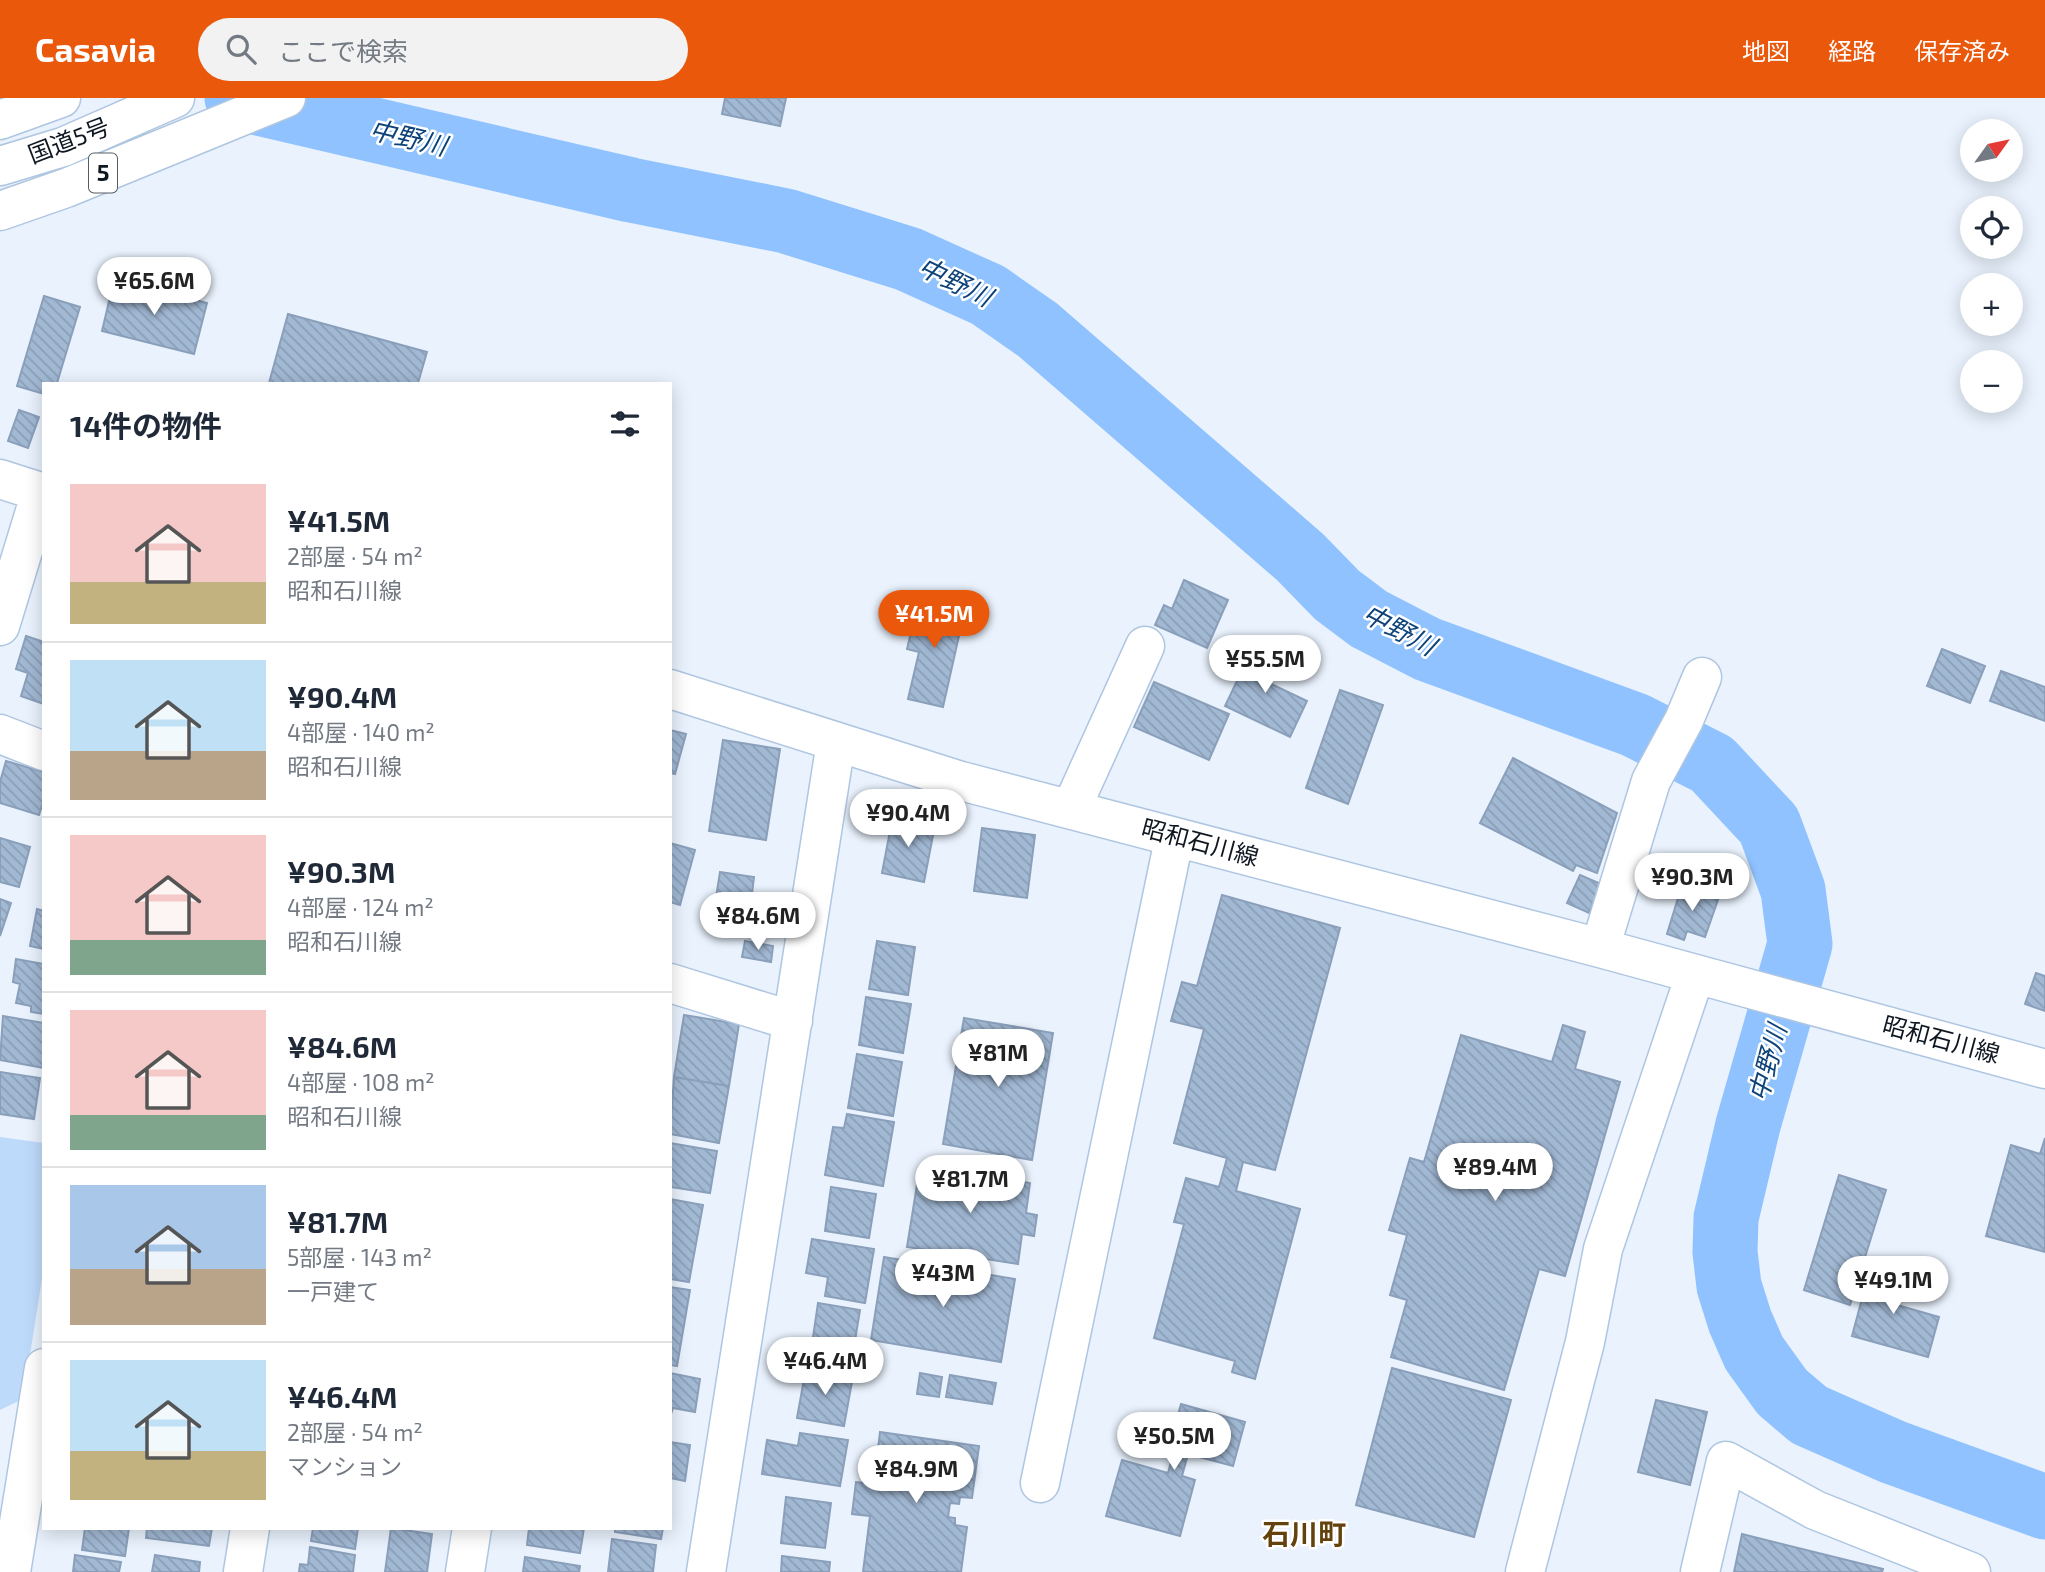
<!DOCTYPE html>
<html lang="ja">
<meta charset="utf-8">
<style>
body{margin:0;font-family:"Exo 2","Noto Sans JP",sans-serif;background:#f2f2f3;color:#1f2937;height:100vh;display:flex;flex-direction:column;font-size:26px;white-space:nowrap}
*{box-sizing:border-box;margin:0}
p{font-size:23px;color:#747a83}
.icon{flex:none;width:38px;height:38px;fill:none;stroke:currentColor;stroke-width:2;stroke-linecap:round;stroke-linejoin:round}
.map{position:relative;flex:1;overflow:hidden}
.panel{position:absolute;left:42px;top:284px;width:630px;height:1148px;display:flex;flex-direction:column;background:#fff;border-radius:0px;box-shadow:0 4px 18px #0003}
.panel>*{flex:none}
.needle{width:46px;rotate:57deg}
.tools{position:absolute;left:1960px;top:21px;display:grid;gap:14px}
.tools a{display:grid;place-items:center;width:63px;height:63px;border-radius:50%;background:#fff;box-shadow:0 4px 18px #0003;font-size:35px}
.price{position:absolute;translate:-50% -60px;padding:0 16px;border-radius:24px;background:#fff;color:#222;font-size:23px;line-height:46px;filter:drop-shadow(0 2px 4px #0008)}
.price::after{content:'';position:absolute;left:50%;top:42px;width:21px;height:16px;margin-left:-10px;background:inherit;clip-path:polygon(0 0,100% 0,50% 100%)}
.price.selected{background:#ea580c;color:#fff}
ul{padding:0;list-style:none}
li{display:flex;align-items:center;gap:21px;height:175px;padding:0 28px}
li+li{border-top:2px solid #e0e1e3}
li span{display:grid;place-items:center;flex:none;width:196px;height:140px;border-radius:0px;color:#555}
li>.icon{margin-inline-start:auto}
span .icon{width:84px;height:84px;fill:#fffc;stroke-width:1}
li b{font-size:30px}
h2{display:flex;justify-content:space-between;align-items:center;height:84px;padding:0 28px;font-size:30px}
header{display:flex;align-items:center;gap:42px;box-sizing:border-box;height:98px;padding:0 35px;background:#ea580c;color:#fff}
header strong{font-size:33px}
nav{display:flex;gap:38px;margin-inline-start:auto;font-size:24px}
.search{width:490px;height:63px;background:#f2f2f3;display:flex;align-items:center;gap:18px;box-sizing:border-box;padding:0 24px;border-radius:38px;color:#747a83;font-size:26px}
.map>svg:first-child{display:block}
.green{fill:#bedafb}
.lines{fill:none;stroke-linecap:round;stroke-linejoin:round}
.river{stroke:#8fc2ff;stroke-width:65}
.building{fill:url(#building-back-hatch);stroke:#8a9fba;stroke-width:2}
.minor-casing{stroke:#afc6e1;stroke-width:41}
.highway-casing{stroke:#afc6e1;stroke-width:41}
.minor{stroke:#fff;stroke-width:38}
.highway{stroke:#fff;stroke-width:38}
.labels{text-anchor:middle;stroke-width:5;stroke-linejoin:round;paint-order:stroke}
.shield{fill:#fff;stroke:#565c63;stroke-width:2}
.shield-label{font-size:23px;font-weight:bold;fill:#0e1620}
.street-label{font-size:24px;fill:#0e1620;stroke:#fff}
.water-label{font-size:26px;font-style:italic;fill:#0d4378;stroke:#fff}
.quarter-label{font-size:28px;font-weight:bold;fill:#64420c;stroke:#fff}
</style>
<header>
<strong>Casavia</strong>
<div class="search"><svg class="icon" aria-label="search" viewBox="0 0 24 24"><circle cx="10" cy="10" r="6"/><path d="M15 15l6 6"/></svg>ここで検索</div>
<nav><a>地図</a><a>経路</a><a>保存済み</a></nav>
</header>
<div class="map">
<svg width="2045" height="1474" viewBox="0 0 2045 1474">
<defs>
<pattern id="building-back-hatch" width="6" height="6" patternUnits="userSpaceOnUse" patternTransform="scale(1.75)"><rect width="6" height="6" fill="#a2b9d4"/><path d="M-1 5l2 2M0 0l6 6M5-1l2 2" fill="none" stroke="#8a9eb6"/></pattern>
</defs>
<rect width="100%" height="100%" fill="#e9f2fd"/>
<path class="green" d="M0 1039 44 1045V1168L23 1301 0 1312Z"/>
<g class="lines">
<path class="river" d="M237 0 631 92 786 123 908 161 988 197 1038 232 1300 459 1337 497 1369 521 1427 551 1635 627 1712 666 1769 727 1793 792 1800 846 1748 1027 1726 1120 1725 1154 1729 1188 1740 1223 1754 1255 1782 1294 1809 1317 1893 1354 2045 1409"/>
</g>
<path class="building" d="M725 0H786L780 28 722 16Z
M114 182 207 205 194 256 102 233Z
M44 198 80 209 57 285H44V296L17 288Z
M288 216 427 254 418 285H269Z
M19 312 39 319 28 350 8 343Z
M1184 482 1228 502 1207 550 1155 527 1164 507 1172 511Z
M919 500 965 511 943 609 908 601 919 554 907 551Z
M26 538 44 544V606L21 598 28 575 16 571Z
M1256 543 1275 552 1266 571 1273 574 1267 584 1307 603 1290 639 1225 608Z
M1942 551 1985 568 1970 605 1927 588Z
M2001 573 2045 589V623L1990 603Z
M1154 584 1229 616 1209 662 1134 629Z
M1340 592 1383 607 1348 706 1306 690Z
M670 632 686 636 675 676 670 675Z
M723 642 780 651 766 742 709 733Z
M1513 660 1617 715 1597 775 1576 767 1573 773 1480 725Z
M6 663 44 674V701L39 717 0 705V684Z
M893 717 935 727 924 784 882 775Z
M982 730 1035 737 1027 800 974 793Z
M0 740 30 749 19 789 0 784Z
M670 745 695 752 680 807 670 804Z
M720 774 754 779 751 804 760 805 757 825 713 819Z
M1580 777 1601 786 1589 815 1567 805Z
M1682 787 1719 799 1705 839 1687 833 1684 842 1667 836Z
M1222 797 1340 830 1275 1072 1243 1064 1236 1093 1300 1111 1255 1281 1232 1274 1235 1263 1154 1240 1184 1126 1174 1124 1186 1080 1219 1089 1227 1060 1174 1045 1204 931 1171 923 1182 884 1197 888Z
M0 801 11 805 0 838Z
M37 811 44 813V851L30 848Z
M745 843 773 848 771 864 742 859Z
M877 843 915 849 908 897 869 891Z
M16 861 44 866V916L31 914V908L16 905 20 886 13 884Z
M2036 875 2045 878V913L2025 906Z
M866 899 911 906 903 955 859 947Z
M684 917 739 926 729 988 674 979Z
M3 918 44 925V970L0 962Z
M964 920 1053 935 1032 1062 943 1046Z
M1563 927 1585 934 1575 971 1620 984 1565 1178 1539 1171 1504 1292 1391 1259 1407 1202 1390 1197 1407 1137 1389 1132 1410 1060 1424 1064 1461 937 1552 964Z
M857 956 902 964 893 1018 848 1010Z
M0 974 40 980 34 1021 0 1016Z
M674 979 729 988 719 1045 670 1036Z
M847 1016 894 1024 883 1088 825 1077 833 1029 844 1030Z
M2045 1040V1154L1986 1138 2011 1047 2040 1056Z
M670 1045 717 1053 710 1095 670 1089Z
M920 1068 1030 1085 1026 1115 1037 1117 1034 1138 1022 1136 1018 1166 907 1149Z
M1839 1077 1886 1092 1850 1207 1804 1192Z
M831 1089 876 1096 869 1140 825 1133Z
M670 1101 703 1107 689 1184 670 1181Z
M812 1141 874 1151 865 1205 825 1198 828 1179 806 1175Z
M884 1159 1015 1181 1001 1264 871 1242Z
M1871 1167 1905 1177 1897 1207 1939 1219 1928 1259 1852 1238Z
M670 1189 690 1192 677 1268 670 1267Z
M818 1205 860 1212 851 1267 810 1260Z
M806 1270 853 1278 844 1328 797 1320Z
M1392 1270 1511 1302 1474 1439 1356 1407Z
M670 1275 700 1281 695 1314 673 1310 670 1319Z
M920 1275 942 1279 939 1299 917 1296Z
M950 1277 996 1285 992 1306 946 1299Z
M1656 1302 1707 1314 1690 1387 1638 1374Z
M1181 1306 1245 1324 1233 1368 1188 1356 1182 1378 1195 1382 1180 1438 1106 1418 1122 1362 1168 1375 1174 1352 1169 1350Z
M880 1334 979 1348 972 1400 960 1399 959 1406 950 1405 948 1419 955 1420V1427L967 1429 961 1474H863L870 1418 852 1416 856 1384 874 1386Z
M800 1335 848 1342 840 1388 762 1376 767 1342 798 1348Z
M670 1344 690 1347 685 1383 670 1380Z
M786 1399 831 1405 825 1450 781 1445Z
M85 1430H129L125 1458 82 1452Z
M147 1430H212L209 1448 146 1440Z
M313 1430H358L355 1451 311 1443Z
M391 1430 432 1436 427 1474H385Z
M529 1430H584L580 1455 527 1447Z
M615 1430H663L661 1441 615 1434Z
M1742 1436 1883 1471 1882 1474H1734Z
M612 1441 656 1447 653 1474H608Z
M310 1449 355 1457 353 1474H299L300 1466 308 1467Z
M75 1457 121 1464 119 1474H73Z
M155 1457 200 1464 199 1474H152Z
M782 1458 830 1464 829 1474H781Z
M525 1459 580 1468 579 1474H523Z"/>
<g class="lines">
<defs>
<path id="minor" d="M0 381 44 395
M0 528 41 394
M670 591 961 683 1600 850 2045 971
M0 636 44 653
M1071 711 1145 548
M1600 850 1651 683 1684 622 1702 579
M670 885 793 923
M1040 1385 1171 756
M11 1474 44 1270
M243 1474 250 1430
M465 1474 472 1430
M706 1474 836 644
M1525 1474 1585 1244 1603 1151 1695 877
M1700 1474 1726 1363 1815 1412 1971 1474"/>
<path id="highway" d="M0 22 61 0
M0 68 63 49 175 0
M0 113 66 90 286 0"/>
</defs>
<use href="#minor" class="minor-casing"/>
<use href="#highway" class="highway-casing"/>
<use href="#minor" class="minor"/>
<use href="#highway" class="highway"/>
</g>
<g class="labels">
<rect class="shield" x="89" y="55.5" width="28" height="39" rx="5"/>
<g class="shield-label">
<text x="103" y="83">5</text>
</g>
<g class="street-label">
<text transform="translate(69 43) rotate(-21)" y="8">国道5号</text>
<text transform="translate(1200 745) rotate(15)" y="8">昭和石川線</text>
<text transform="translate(1941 942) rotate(15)" y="8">昭和石川線</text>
</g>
<g class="water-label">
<text transform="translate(408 40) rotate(13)" y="9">中野川</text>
<text transform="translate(955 184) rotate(26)" y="9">中野川</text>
<text transform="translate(1399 532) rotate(28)" y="9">中野川</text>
<text transform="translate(1768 965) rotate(-75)" y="9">中野川</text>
</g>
<g class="quarter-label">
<text x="1304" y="1446">石川町</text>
</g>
</g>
</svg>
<div class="tools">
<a><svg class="needle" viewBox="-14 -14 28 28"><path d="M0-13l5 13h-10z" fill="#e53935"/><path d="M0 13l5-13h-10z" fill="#747a83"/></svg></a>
<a><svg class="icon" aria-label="locate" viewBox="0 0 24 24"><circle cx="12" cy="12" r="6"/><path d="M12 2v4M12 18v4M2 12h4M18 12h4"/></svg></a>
<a>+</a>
<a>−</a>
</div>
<b class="price" style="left:154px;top:219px">¥65.6M</b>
<b class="price selected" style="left:934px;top:552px">¥41.5M</b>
<b class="price" style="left:1265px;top:597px">¥55.5M</b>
<b class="price" style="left:908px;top:751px">¥90.4M</b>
<b class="price" style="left:1692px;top:815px">¥90.3M</b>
<b class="price" style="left:758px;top:854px">¥84.6M</b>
<b class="price" style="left:998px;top:991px">¥81M</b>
<b class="price" style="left:1495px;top:1105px">¥89.4M</b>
<b class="price" style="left:970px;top:1117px">¥81.7M</b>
<b class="price" style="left:943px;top:1211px">¥43M</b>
<b class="price" style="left:1893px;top:1218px">¥49.1M</b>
<b class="price" style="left:825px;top:1299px">¥46.4M</b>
<b class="price" style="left:1174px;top:1374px">¥50.5M</b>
<b class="price" style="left:916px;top:1407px">¥84.9M</b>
<section class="panel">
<h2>14件の物件<svg class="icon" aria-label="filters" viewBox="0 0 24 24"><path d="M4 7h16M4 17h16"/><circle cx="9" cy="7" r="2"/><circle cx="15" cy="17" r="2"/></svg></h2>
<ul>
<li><span style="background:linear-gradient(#f6c9c9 70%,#c2b280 0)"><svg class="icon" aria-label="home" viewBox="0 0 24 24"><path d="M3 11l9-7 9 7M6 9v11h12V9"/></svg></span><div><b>¥41.5M</b><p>2部屋 · 54 m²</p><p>昭和石川線</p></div></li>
<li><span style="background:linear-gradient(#bfe0f5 65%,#b9a48a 0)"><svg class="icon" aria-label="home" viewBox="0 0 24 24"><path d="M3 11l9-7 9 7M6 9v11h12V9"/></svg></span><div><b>¥90.4M</b><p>4部屋 · 140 m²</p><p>昭和石川線</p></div></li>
<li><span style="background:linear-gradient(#f6c9c9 75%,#7fa58c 0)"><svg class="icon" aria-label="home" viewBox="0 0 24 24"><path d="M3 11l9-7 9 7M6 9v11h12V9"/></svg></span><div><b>¥90.3M</b><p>4部屋 · 124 m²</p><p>昭和石川線</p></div></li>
<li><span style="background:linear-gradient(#f6c9c9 75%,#7fa58c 0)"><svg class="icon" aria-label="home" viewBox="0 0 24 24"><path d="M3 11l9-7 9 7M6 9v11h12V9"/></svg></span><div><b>¥84.6M</b><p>4部屋 · 108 m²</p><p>昭和石川線</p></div></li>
<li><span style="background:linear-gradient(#a9c7e8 60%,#b9a48a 0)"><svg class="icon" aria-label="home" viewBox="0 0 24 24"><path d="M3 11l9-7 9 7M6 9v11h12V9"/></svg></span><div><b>¥81.7M</b><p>5部屋 · 143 m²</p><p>一戸建て</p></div></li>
<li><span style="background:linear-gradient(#bfe0f5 65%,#c2b280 0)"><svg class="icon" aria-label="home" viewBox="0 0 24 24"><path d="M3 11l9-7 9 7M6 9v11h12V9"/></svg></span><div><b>¥46.4M</b><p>2部屋 · 54 m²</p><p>マンション</p></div></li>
</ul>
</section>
</div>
